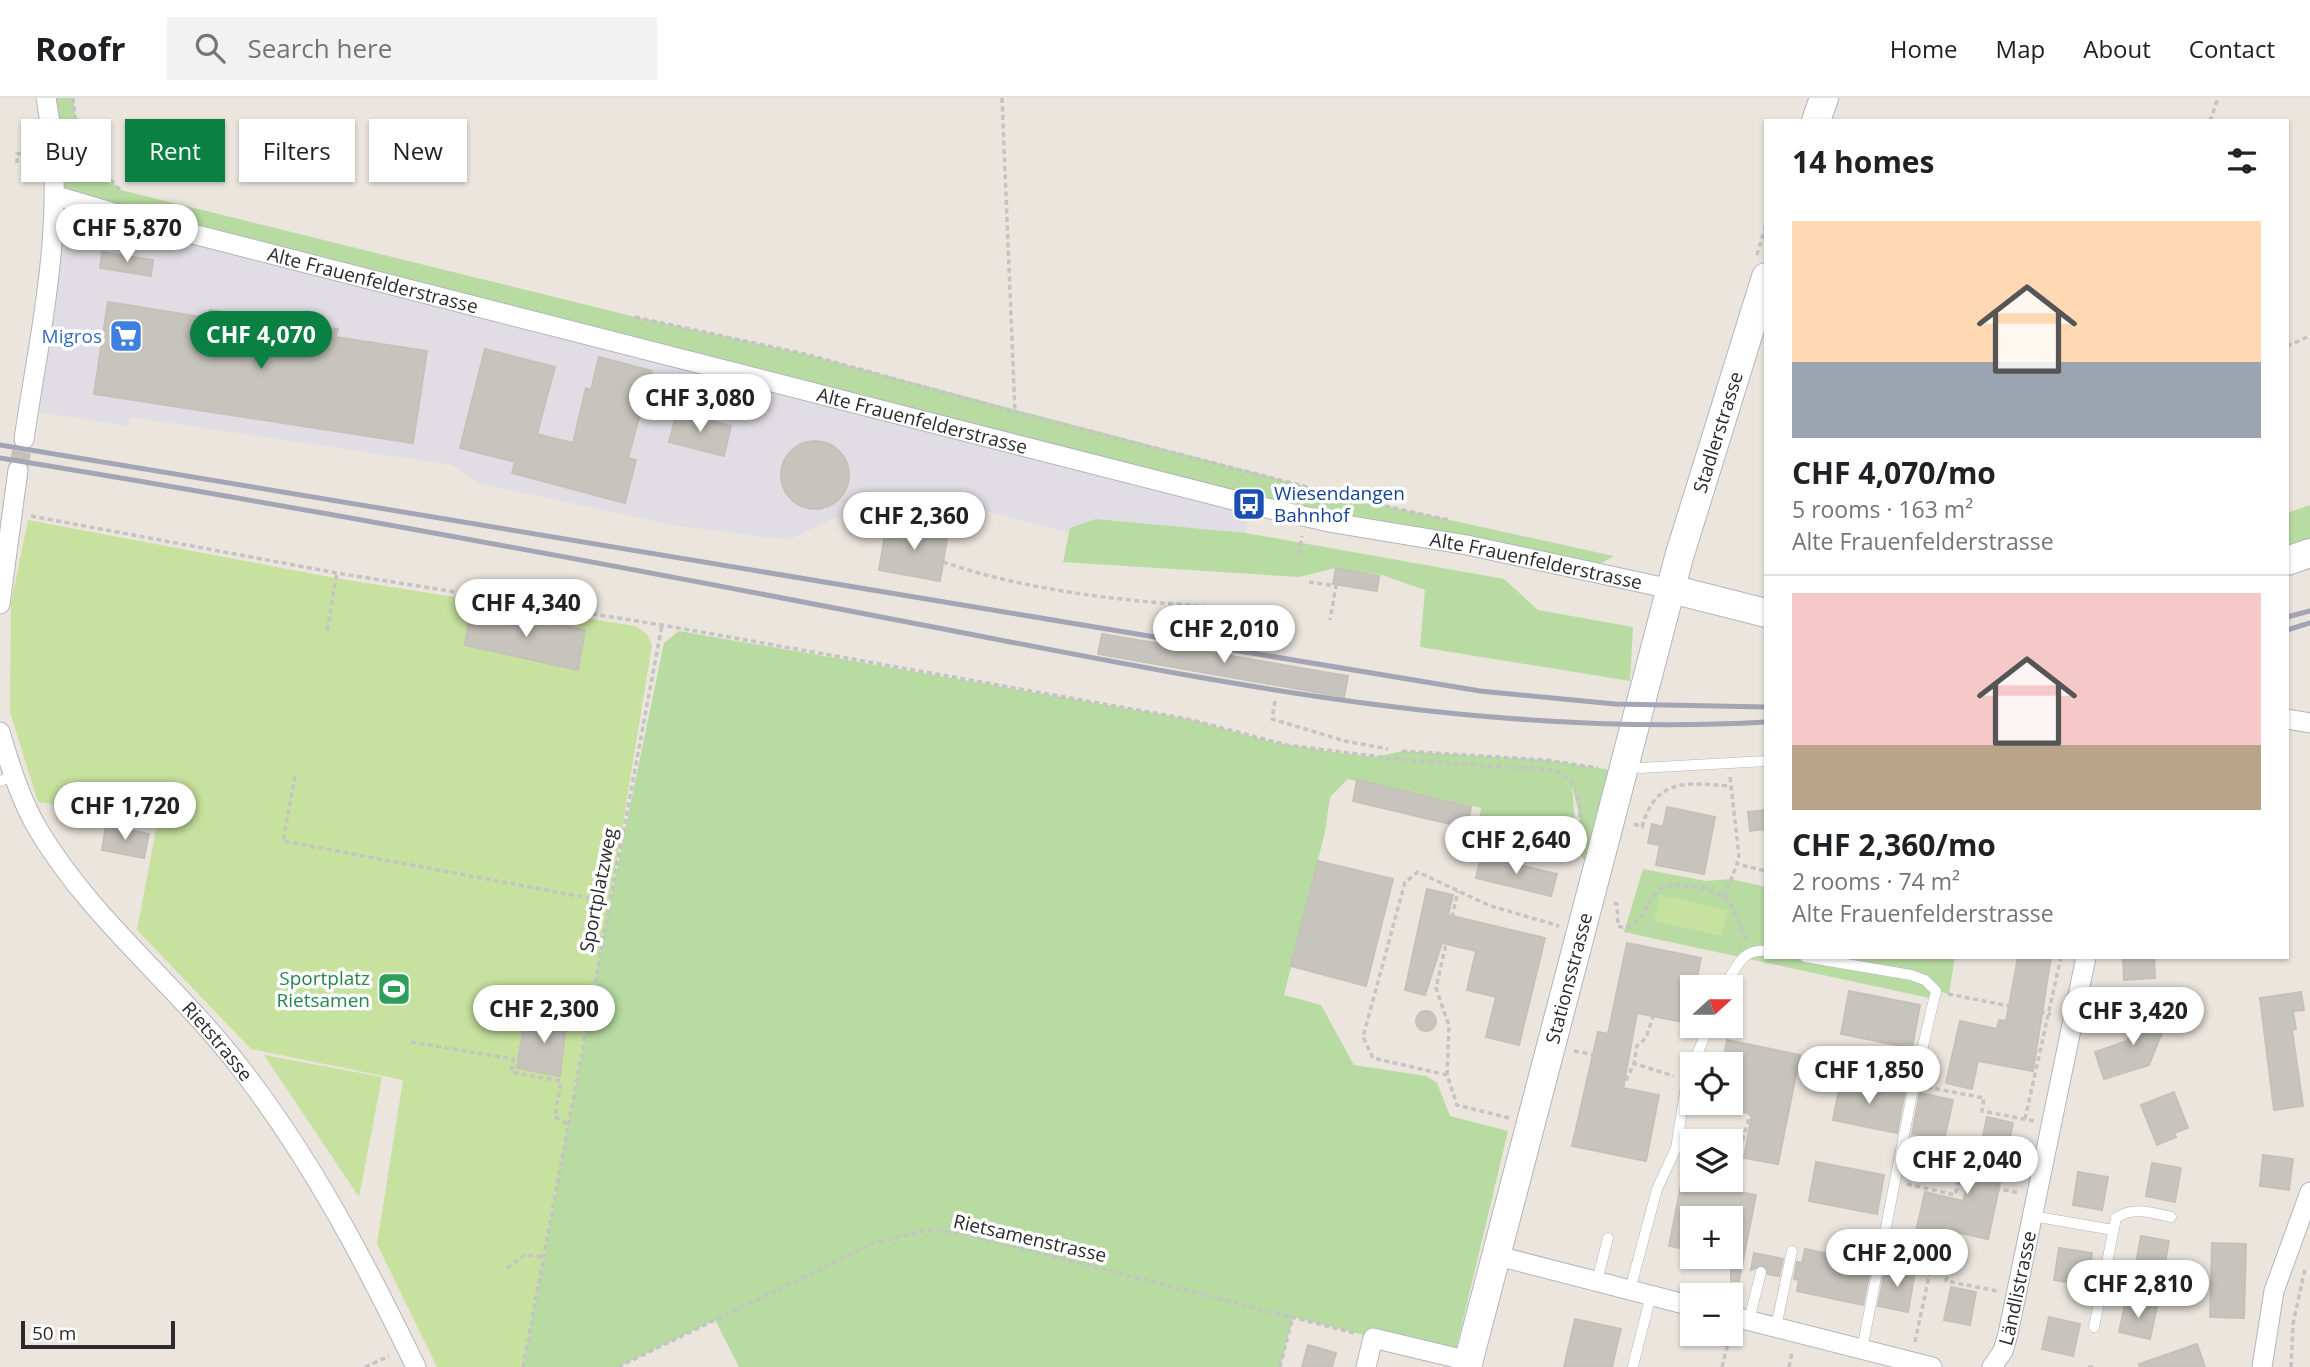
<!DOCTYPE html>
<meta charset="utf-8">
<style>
body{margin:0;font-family:"Open Sans",sans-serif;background:#f2f2f2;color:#202124;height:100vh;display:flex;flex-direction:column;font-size:26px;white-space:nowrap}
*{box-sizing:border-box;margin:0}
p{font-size:23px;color:#757577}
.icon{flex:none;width:38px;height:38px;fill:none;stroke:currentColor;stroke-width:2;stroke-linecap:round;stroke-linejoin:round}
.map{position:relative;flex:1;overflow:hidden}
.side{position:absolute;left:1764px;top:21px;width:525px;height:840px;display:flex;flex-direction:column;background:#fff;border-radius:0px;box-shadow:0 2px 5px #0004}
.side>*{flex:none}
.top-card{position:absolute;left:21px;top:21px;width:665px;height:63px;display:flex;gap:14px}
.needle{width:46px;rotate:69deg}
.fabs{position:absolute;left:1680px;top:877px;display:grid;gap:14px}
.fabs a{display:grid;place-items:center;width:63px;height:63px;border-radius:0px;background:#fff;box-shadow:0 2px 5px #0004;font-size:35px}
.scale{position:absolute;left:21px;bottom:18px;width:154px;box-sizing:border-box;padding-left:7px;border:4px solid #2b2b2b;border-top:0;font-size:19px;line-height:24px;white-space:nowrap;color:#2b2b2b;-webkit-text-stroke:5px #fff;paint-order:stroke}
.price{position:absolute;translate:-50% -60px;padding:0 16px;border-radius:24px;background:#fff;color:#222;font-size:23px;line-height:46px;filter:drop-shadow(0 2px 4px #0008)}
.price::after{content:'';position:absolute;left:50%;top:42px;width:21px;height:16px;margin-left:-10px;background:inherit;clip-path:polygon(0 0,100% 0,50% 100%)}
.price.current{background:#0b8043;color:#fff}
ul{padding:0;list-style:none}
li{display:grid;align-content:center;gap:14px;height:371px;padding:0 28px}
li+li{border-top:2px solid #e0e0e0}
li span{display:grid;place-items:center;height:217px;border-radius:0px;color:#555}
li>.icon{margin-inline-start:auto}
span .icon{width:126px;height:126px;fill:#fffc;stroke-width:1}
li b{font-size:30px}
h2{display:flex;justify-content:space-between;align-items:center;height:84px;padding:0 28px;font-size:30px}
.chip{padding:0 24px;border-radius:0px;background:#fff;box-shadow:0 2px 5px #0004;font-size:24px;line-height:63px}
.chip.current{background:#0b8043;color:#fff}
header{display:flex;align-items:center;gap:42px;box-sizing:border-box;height:98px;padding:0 35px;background:#fff;border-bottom:2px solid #e0e0e0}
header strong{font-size:33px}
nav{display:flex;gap:38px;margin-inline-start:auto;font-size:24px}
.search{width:490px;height:63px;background:#f2f2f2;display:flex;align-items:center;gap:18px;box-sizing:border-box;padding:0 24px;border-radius:0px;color:#757577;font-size:26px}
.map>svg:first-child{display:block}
.industrial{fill:#e0dee4}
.green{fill:#b7dba1}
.pitch{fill:#c7e19e}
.building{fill:#c7c3bd;stroke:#c6c1b8;stroke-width:2}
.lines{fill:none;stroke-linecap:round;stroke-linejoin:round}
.street-tunnel{stroke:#c5c0ba;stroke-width:19;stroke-dasharray:19 10;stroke-linecap:butt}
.lane-casing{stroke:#b2b5bd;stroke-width:11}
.street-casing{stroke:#b2b5bd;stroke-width:21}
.secondary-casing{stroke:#b2b5bd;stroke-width:30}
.path{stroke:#c4c4c4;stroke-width:3.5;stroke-dasharray:5 3.5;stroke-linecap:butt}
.lane{stroke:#fff;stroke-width:10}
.street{stroke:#fff;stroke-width:19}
.secondary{stroke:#fff;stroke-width:28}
.rail{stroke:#a2a5b3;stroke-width:5}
.labels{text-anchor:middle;stroke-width:7;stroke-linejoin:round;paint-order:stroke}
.street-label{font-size:19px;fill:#2b2b2b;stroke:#fff}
.shop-label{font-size:19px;fill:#366cbe;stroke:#fff;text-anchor:end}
.transit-label{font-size:19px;fill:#164399;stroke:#fff;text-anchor:start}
.leisure-label{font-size:19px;fill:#27864d;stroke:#fff;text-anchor:end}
</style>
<header>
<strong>Roofr</strong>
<div class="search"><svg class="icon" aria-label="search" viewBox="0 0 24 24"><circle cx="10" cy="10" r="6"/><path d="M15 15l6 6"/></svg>Search here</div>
<nav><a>Home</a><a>Map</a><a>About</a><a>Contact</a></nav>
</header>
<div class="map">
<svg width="2310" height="1269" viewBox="0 0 2310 1269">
<rect width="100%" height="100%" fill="#ebe5de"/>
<path class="industrial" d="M57 98 1249 406 1246 435 1096 421 1070 431 1069 435 989 414 883 397 788 442 672 427 478 385 452 367 130 319 128 328 38 314Z"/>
<path class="green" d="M46 0H73C79 50 84 58 121 92L635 219 805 256 1354 401 1614 458 1602 465 1552 467 1334 425 57 98Z
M2310 407V443L2287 451V415Z
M1096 421 1246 435 1504 481 1538 512 1633 529 1630 583 1420 549 1425 492 1382 477 1336 470 1299 479 1063 464 1070 430Z
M679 533 1188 621 1272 644 1332 654 1375 659 1402 653 1547 662 1611 672 1597 777 1576 752 1581 724 1572 688 1575 726 1569 754 1477 734 1481 710 1348 681 1330 699 1325 734 1284 897 1321 907 1354 967 1426 978 1437 985 1450 1018 1508 1033 1454 1260 1293 1219 1280 1269H739L715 1222 618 1269H523L610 804 664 545Z
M1643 771 1706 783 1731 781 1766 789V859H1955L1949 896 1936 893 1934 901 1624 834Z"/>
<path class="pitch" d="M28 422 335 480 635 528 647 536 652 547 610 804 523 1269H437L377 1146 403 982 251 951 137 832 158 721 38 704 10 614 11 505Z
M1660 797 1728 812 1722 838 1654 823Z
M264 957 382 979 359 1099Z"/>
<path class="building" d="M102 154 153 162 151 178 100 170Z
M108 204 208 220 210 212 338 231 336 239 427 253 413 345 94 296Z
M485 251 555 269 537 336 573 345 586 290 591 292 599 259 652 273 628 360 636 362 625 405 512 375 515 364 460 350Z
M677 314 731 328 724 358 669 344Z
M781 377a34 34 0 1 1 68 0a34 34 0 1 1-68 0Z
M887 425 948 435 940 483 879 472Z
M1336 470 1379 478 1377 493 1333 486Z
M471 511 585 532 578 572 465 547Z
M1102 536 1348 578 1344 599 1098 556Z
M1357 682 1471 709 1467 730 1353 703Z
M1667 709 1715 719 1704 776 1656 767 1660 747 1648 745 1652 726 1663 729Z
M1766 712V731L1750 733 1748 714Z
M106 727 149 736 144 760 102 752Z
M1481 758 1557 776 1551 798 1476 780Z
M1318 763 1393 781 1366 888 1291 868Z
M1427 791 1453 797 1448 817 1545 840 1519 947 1486 939 1496 899 1467 892 1476 853 1442 845 1425 897 1405 892Z
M1627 845 1701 860 1695 889H1692L1688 925 1637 915 1623 990 1659 997 1646 1063 1572 1048 1598 934 1608 936Z
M2018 859H2051L2033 973 1978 963 1972 991 1946 985 1960 923 1997 931 1999 922 2006 923Z
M2123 859H2154L2155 880 2124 882Z
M1849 893 1920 907 1912 950 1841 936Z
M2301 894 2304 912 2293 913 2296 931 2292 932 2303 1008 2274 1012 2260 900Z
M552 907 568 910 560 978 517 970 524 926 548 930Z
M2141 912 2167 922 2149 967 2104 981 2095 954 2127 943Z
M1416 923a10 10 0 1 1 20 0a10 10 0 1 1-20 0Z
M1727 942 1800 957 1778 1066 1744 1060 1752 1016 1731 1012V966H1723Z
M1841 981 1905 993 1897 1035 1833 1022Z
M2174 994 2188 1030 2174 1035 2176 1039 2157 1047 2141 1007Z
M1920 995 1953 1002 1944 1042 1912 1036Z
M1987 1019 2013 1025 1988 1141 1942 1131 1935 1161 1911 1155 1925 1094 1963 1103 1966 1093 1971 1094Z
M2263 1057 2293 1061 2289 1092 2260 1088Z
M1816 1064 1884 1077 1877 1116 1809 1103Z
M2152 1065 2181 1070 2175 1104 2146 1098Z
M2078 1074 2108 1079 2102 1112 2073 1107Z
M1682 1082 1756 1097 1739 1183H1731V1120H1692V1152L1669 1148Z
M2141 1138 2169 1143 2163 1175 2135 1170Z
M2212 1145 2246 1146 2244 1220 2210 1219Z
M2059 1150 2092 1155 2087 1187 2054 1182Z
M1805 1151 1871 1165 1863 1207 1797 1193 1799 1182 1794 1181 1797 1164 1802 1165Z
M1754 1155 1783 1161 1779 1178 1768 1176 1762 1167 1751 1172Z
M1886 1168 1915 1174 1908 1214 1878 1208Z
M1951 1189 1976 1194 1970 1227 1944 1222Z
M2126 1202 2157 1209 2150 1241 2119 1234Z
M2049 1219 2080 1226 2073 1258 2042 1251Z
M1575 1221 1621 1231 1612 1269H1564Z
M2197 1246 2205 1269H2140L2139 1266Z
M1308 1247 1336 1255 1332 1269H1302Z"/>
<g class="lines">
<path class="street-tunnel" d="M18 372 24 341"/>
<defs>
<path id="lane" d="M1640 670 1766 663
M0 683 13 678
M1805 859 1911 877 1925 882 1936 893 1914 986 1862 1251
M1725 889C1735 871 1742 850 1766 853
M1693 966 1709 928
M2032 1118 2113 1132
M1597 1183 1608 1140
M1630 1192 1657 1091 1676 1050 1687 982 1692 968
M1749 1222 1761 1174
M1776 1229 1792 1153
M2094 1229 2116 1120C2134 1108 2152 1115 2171 1119
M1633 1268 1651 1197"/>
<g id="street">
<path id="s1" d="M57 98 138 122 1249 406 1334 425 1467 447 1671 491"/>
<path d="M24 341C41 227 68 115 46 0"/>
<path d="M0 506 18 372"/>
<path d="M2287 621 2310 625"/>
<path id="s2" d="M0 634C10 668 21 703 39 733 93 823 179 889 242 972 313 1064 365 1164 416 1269"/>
<path d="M1498 1158 1692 1208"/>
<path d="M1731 1218 1932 1269"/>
<path d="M1366 1269 1373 1240 1469 1263"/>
<path id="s3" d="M1992 1269 2003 1253 2008 1236 2086 859"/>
<path d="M2262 1269 2274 1193 2310 1094"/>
</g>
<g id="secondary">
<path d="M1816 23 1824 0"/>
<path d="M2287 463 2310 455"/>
<path d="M1671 491 1766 515"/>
<path id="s4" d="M1467 1269 1679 459 1766 179"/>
</g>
</defs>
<use href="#lane" class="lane-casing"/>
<use href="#street" class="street-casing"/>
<use href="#secondary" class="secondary-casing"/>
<path class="path" d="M73 0 76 26 84 53 124 96
M1002 0 1015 314
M2210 23 2218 0
M17 65V56L32 54
M1757 157 1766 126
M635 219 805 256 1015 314 1354 401 1449 422
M2287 248 2310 238
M31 418 337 475 662 527 1188 621 1287 647 1405 662 1551 672C1585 681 1582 718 1577 746
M1299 456 1302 438
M943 464C1046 499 1159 506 1267 512
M1309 484 1336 488 1330 522
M327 532 337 475
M1178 561 1248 572
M1293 580 1318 584
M1275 603 1272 621 1345 643 1388 651
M1402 653 1547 662 1598 670
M295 678 283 743 610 804
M1730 679 1739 758 1737 766 1766 773
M1634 726 1642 729C1656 679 1687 685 1730 688
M1724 799 1737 766
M1614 805 1617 806 1618 828 1624 830C1643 825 1645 808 1656 794 1667 780 1711 790 1724 799 1738 809 1738 830 1747 843
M1948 896 2051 916
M411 944 513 961 511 974 561 983 555 1019 569 1027
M1574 953 1623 962 1674 978
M1447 977 1449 928 1436 890 1458 793
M1927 989 1984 1000 1982 1013 2034 1023
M1622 990 1634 966 1637 948 1646 940 1653 918
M1509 1020 1457 1007 1447 977 1373 960 1363 939 1405 784 1418 774 1488 807 1559 828
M2025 1021 2061 859
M1731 1064 1738 1058 1750 1016
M1907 1086 1955 1097 1959 1082 2019 1095
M1721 1090 1722 1082
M1894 1156 1949 1167 1946 1183 1997 1193
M507 1170 525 1157 544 1159
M1915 1244 1932 1164
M365 1269 389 1258
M523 1269 662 527
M618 1269 874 1145 927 1132 961 1135 1354 1235
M1280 1269 1293 1218
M1722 1269 1730 1237
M1789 1269 1792 1254
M2088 1269H2094
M2291 1269 2293 1226 2305 1171"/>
<use href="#lane" class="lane"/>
<use href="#street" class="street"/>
<use href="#secondary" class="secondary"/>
<path class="rail" d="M0 347 1480 593 1615 606 1766 609
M0 360C302 409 602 465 902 523 1190 578 1471 641 1766 624
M2287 519 2310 513
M2287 532 2310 525"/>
</g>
<defs>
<symbol id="supermarket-square" viewBox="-11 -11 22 22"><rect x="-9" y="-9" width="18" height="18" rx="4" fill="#3f7fe0" stroke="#fff"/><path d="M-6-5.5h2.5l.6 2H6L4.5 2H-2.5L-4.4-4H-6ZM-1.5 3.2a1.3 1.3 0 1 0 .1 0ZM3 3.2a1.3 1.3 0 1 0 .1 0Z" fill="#fff"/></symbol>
<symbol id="bus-square" viewBox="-11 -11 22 22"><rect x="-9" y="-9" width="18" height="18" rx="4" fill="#1a4fb4" stroke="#fff"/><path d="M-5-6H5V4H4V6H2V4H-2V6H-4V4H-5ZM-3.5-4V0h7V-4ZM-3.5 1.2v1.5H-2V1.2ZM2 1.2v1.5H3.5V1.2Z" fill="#fff"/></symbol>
<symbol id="stadium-square" viewBox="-11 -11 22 22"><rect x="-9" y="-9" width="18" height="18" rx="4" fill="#2e9e5b" stroke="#fff"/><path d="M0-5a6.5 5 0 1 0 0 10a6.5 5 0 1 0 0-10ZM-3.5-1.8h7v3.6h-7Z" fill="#fff"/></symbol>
</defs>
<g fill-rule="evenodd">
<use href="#supermarket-square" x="107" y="219" width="38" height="38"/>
<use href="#bus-square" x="1230" y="387" width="38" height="38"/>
<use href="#stadium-square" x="375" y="872" width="38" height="38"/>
</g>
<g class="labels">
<g class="street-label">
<text dy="7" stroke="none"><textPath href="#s1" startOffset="327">Alte Frauenfelderstrasse</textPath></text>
<text dy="7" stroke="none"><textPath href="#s1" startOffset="894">Alte Frauenfelderstrasse</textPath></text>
<text dy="7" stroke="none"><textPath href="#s4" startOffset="968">Stadlerstrasse</textPath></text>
<text dy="7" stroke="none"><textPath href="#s1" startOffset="1524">Alte Frauenfelderstrasse</textPath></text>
<text transform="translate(598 792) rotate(-79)" y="7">Sportplatzweg</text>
<text dy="7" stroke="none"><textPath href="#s4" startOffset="402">Stationsstrasse</textPath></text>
<text dy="7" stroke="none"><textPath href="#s2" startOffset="383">Rietstrasse</textPath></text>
<text transform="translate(1030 1140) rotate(13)" y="7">Rietsamenstrasse</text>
<text dy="7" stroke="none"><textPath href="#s3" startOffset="84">Ländlistrasse</textPath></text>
</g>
<g class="shop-label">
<text x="102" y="245">Migros</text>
</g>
<g class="transit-label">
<text x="1274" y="402">Wiesendangen<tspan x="1274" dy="22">Bahnhof</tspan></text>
</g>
<g class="leisure-label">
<text x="370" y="887">Sportplatz<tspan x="370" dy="22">Rietsamen</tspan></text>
</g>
</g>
</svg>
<div class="fabs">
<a><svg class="needle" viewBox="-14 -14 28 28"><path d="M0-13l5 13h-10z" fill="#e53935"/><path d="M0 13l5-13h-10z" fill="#757577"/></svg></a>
<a><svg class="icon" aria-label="locate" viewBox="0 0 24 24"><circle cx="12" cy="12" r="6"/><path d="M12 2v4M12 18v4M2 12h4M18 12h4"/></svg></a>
<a><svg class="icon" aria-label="layers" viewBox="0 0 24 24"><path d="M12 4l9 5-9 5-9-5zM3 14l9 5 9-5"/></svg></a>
<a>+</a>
<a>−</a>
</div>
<div class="scale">50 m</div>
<b class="price" style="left:127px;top:166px">CHF 5,870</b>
<b class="price current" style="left:261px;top:273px">CHF 4,070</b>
<b class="price" style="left:700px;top:336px">CHF 3,080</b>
<b class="price" style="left:914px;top:454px">CHF 2,360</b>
<b class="price" style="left:526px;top:541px">CHF 4,340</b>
<b class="price" style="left:1224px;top:567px">CHF 2,010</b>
<b class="price" style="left:125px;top:744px">CHF 1,720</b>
<b class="price" style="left:1516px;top:778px">CHF 2,640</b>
<b class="price" style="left:544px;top:947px">CHF 2,300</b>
<b class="price" style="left:2133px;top:949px">CHF 3,420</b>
<b class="price" style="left:1869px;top:1008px">CHF 1,850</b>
<b class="price" style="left:1967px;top:1098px">CHF 2,040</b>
<b class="price" style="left:1897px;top:1191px">CHF 2,000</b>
<b class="price" style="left:2138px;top:1222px">CHF 2,810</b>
<div class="top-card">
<a class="chip">Buy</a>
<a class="chip current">Rent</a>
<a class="chip">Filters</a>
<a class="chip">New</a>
</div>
<section class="side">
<h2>14 homes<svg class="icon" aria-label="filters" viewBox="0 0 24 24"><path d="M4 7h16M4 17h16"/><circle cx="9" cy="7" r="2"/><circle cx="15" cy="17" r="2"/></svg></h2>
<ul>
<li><span style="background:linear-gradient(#ffd9b3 65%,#9aa5b1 0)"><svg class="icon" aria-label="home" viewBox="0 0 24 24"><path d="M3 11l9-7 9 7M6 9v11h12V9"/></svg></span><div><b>CHF 4,070/mo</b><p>5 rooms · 163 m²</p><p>Alte Frauenfelderstrasse</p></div></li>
<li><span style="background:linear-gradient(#f6c9c9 70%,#b9a48a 0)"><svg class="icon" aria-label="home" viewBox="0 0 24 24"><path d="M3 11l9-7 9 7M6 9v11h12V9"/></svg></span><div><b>CHF 2,360/mo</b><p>2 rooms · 74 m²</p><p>Alte Frauenfelderstrasse</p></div></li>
</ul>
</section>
</div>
